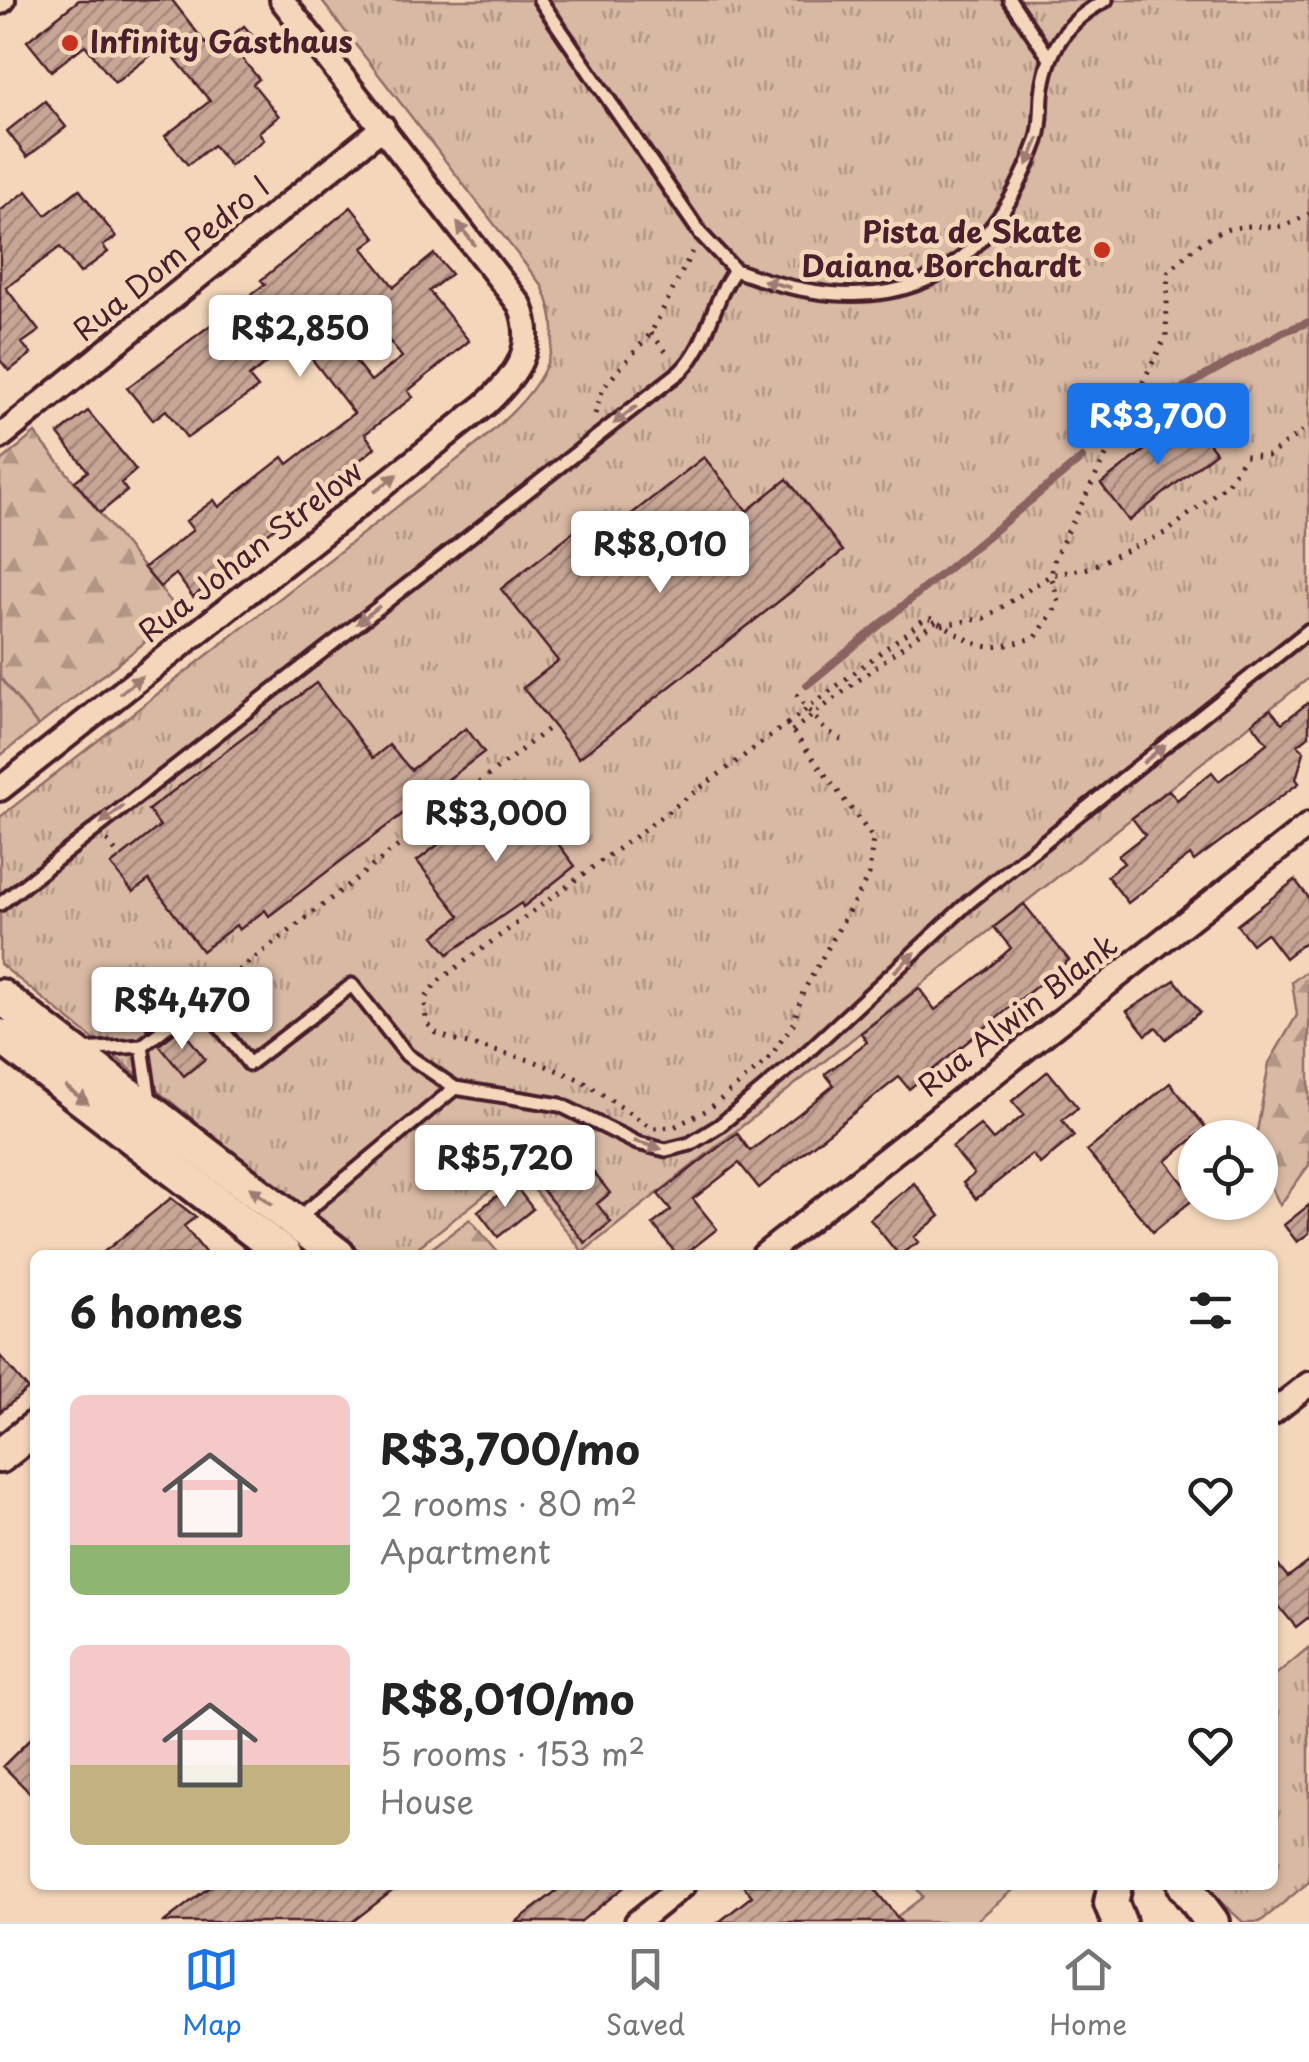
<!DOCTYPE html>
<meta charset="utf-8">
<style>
body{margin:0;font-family:"Playpen Sans",sans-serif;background:#f6f6f6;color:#222;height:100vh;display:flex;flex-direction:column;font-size:38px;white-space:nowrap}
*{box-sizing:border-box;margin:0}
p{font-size:32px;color:#767676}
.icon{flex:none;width:55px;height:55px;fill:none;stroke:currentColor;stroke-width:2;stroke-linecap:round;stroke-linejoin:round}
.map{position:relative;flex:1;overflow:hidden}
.sheet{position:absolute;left:30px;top:1250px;width:1248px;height:640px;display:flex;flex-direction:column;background:#fff;border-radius:15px;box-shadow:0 2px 8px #0004}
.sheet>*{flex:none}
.tools{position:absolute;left:1178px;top:1120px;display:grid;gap:20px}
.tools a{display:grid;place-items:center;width:100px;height:100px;border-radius:50%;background:#fff;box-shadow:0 2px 8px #0004;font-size:50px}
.price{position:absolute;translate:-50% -85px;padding:0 22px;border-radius:10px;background:#fff;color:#222;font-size:32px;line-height:65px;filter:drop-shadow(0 2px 5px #0008)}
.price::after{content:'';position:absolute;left:50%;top:60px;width:30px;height:22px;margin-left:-15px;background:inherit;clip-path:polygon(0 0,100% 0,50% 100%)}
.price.selected{background:#1a73e8;color:#fff}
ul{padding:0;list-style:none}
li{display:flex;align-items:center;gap:30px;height:250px;padding:0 40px}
li span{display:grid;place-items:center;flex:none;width:280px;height:200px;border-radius:15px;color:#555}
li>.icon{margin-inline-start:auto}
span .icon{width:120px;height:120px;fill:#fffc;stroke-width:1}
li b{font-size:42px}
h2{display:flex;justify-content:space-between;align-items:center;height:120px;padding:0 40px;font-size:42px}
.menu{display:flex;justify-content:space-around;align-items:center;height:140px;border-top:2px solid #e0e0e0;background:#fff;font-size:28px;color:#767676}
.menu a{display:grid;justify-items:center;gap:5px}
.menu .selected{color:#1a73e8}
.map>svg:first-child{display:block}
.grass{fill:#d8b9a3;stroke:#916c67;stroke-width:2.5}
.forest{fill:url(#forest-firs);stroke:#916c67;stroke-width:2.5}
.park{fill:url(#park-tufts);stroke:#916c67;stroke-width:2.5}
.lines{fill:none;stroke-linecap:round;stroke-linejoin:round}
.stream{stroke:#896360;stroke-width:8}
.building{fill:url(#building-hatch);stroke:#4a1f2b;stroke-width:2.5;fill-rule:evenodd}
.lane-casing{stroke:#4a1f2b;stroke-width:19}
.street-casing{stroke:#4a1f2b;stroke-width:30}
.secondary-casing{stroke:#4a1f2b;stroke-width:40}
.path{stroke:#4a1f2b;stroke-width:5;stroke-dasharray:2.5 8;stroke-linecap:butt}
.lane{stroke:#f4d7bb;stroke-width:11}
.street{stroke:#f4d7bb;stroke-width:22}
.secondary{stroke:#f4d7bb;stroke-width:32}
.oneway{fill:#9f7b73}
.poi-dot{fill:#c8321e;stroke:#f4d7bb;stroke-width:4}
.labels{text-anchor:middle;stroke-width:9;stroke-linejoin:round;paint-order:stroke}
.poi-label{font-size:30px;font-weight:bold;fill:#4a1f2b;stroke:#f4d7bb;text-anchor:start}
.street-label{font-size:30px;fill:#4a1f2b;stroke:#f4d7bb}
</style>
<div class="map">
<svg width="1309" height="1922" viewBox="0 0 1309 1922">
<defs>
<pattern id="forest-firs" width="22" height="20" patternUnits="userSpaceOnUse" patternTransform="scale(2.5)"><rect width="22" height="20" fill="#d8b9a3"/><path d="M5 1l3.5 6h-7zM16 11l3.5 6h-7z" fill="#b19685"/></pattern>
<pattern id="park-tufts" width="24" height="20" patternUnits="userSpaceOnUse" patternTransform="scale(2.5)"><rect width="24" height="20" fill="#d8b9a3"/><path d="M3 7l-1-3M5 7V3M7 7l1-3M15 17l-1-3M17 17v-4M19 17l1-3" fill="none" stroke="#b19685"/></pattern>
<pattern id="building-hatch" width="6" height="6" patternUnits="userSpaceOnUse" patternTransform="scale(2.5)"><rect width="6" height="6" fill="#c7a695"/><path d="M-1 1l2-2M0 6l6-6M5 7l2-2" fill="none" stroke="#a4877a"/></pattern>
</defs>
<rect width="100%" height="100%" fill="#f4d7bb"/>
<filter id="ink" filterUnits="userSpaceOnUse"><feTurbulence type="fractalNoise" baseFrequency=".01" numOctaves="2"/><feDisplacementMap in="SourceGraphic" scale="20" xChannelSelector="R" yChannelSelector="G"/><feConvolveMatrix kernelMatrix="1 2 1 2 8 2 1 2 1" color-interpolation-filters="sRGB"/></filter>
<g filter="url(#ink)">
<path class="grass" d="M0 677 38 726 0 756Z
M914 1885H1019L975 1922H890L923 1897Z"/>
<path class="forest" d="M35 433 181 614 38 726 0 677V462Z
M1309 969V1165L1280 1205 1260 1164V1138L1256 1137 1269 1063 1297 1015 1292 982Z
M470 1219 500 1255H423Z"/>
<path class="park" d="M321 0H1309V678L583 1252 518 1169 408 1255H361L0 964V817L480 442C530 398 575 356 542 286Z
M1309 1647V1882L1260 1922H1243L1202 1885H1272L1273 1677Z"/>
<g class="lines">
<path class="stream" d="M1150 407 1283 332 1309 322
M807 685 1082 458"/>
</g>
<path class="building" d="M79 0H172L206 44 223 31 229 38 244 26 258 42 240 56 259 79 253 84 279 116 259 132 264 140 230 166 213 145 188 165 165 136 210 101 164 45 115 83 85 45 51 71 27 41Z
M45 101 66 127 27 157 7 131Z
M79 189 116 237 103 246 108 252 80 273 60 247 6 288 39 331 22 343 31 354 9 371 0 360V211L27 191 46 215Z
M351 207 376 238 363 248 394 287 434 254 451 274 429 291 469 341 408 391 413 397 365 434 375 448 251 547 253 550 193 597 176 574 160 587 144 568 193 530 186 521 214 500 219 507 283 457 288 464 354 413 304 349 300 352 292 342 249 377 258 388 187 438 166 410 153 420 127 388 265 284 261 280ZM359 303 402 357 371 381 329 328Z
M88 411 136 470 121 483 127 491 100 513 75 481 88 471 58 434Z
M1188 416 1216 452 1129 521 1101 484Z
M704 457 747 511 787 479 843 551 579 758 523 688 558 661 501 589 577 529 591 546Z
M316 683 373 758 389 745 411 770 466 728 484 752 269 916 265 910 239 930 236 925 202 951 149 880 133 892 111 865 160 826 148 810Z
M1309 702V736L1298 745 1304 752 1296 779 1299 783 1194 861 1190 855 1128 903 1107 876 1124 863 1118 856 1145 835 1132 818 1169 790 1177 800 1212 772 1219 781 1267 743 1252 723 1270 709 1282 723Z
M513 786 533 811 543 803 566 834 556 841 575 866 523 907 521 903 448 954 434 936 460 916 417 861Z
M1295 880 1309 898V939L1285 958 1266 933 1252 944 1237 925Z
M1024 904 1069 960 909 1089 899 1077 759 1188 739 1163 693 1199 717 1229 684 1255H677L653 1224 671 1210 658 1194 737 1133 750 1151 800 1113 834 1085 825 1074 867 1042 861 1033 919 988 935 1010 985 971 1011 948 994 927Z
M141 977 169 1013 148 1030 120 994Z
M1175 980 1200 1012 1166 1039 1156 1027 1146 1035 1127 1011Z
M181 1028 205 1059 184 1076 159 1045Z
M1048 1071 1078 1108 1062 1120 1074 1136 1040 1164 1032 1154 976 1199 963 1183 974 1174 952 1147 980 1125 993 1140 1024 1115 1012 1101Z
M1170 1083 1206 1128 1166 1161 1195 1198 1153 1232 1087 1151Z
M582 1158 610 1193 597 1204 611 1222 585 1243 542 1189Z
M513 1183 533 1209 498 1237 478 1211Z
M914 1183 940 1216 914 1237 919 1242 899 1255 870 1219Z
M171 1198 196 1217 184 1226 207 1255H100Z
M1309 1205V1233L1297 1242 1284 1225Z
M0 1356 28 1389 0 1412Z
M1272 1558 1288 1577 1309 1561V1617L1296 1627 1272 1598Z
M35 1734V1798L3 1766Z
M212 1885H400L352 1922H164Z
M564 1885H627L580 1922H516Z
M743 1885H871L901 1922H719L752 1896Z"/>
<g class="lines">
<defs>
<path id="lane" d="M540 0 700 233 735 270
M1010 0 1048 56
M0 904 681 371C710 342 711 302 735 270 880 324 982 293 1037 141 1042 127 1041 110 1042 95 1047 50 1066 21 1106 0
M142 1046 200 1001 249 1064 352 985 407 1055 455 1088
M81 1050 142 1046 150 1101
M297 1219 455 1088 560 1105 637 1143 666 1150 690 1144 719 1126 801 1058 969 902 1309 630"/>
<path id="street" d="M0 2 3 0
M0 437 383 127
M0 789 486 404C517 375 537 348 520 305L282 0
M207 1011V1010
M764 1255 1309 825
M1272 1413 1309 1384
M637 1922 683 1885"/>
<path id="secondary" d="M0 996 338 1255
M0 1036 285 1255
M0 1456 35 1428
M1115 1885 1111 1903 1119 1922
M1185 1886 1212 1922"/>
</defs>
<use href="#lane" class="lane-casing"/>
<use href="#street" class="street-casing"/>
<use href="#secondary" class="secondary-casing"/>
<path class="path" d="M651 333 671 358
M595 414 603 388 651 333 693 250
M942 625 985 618 1051 575 1055 557 1166 336 1168 272C1186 255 1208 232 1234 228 1271 221 1267 237 1309 214
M796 694 824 729 844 741
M787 724 873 838 869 875 803 992 793 1024 767 1061 709 1109 674 1127 652 1128 581 1080 534 1061 456 1041 436 1033 426 1022 425 999 437 982Z
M787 724 927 617C981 642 972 658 1036 637L1059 603 1051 575 1088 568 1167 532 1227 484 1245 456H1268L1309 426
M792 731 936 621
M107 841 118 854
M128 975 134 983
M214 990 553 725"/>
<use href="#lane" class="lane"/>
<use href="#street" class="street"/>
<use href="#secondary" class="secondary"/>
</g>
<defs><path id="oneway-solid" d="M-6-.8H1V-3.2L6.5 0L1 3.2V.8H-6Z" transform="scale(2.5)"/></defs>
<g class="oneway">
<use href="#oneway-solid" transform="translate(1033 152) rotate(113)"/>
<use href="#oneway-solid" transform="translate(466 234) rotate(-128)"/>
<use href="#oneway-solid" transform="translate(777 284) rotate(-165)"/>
<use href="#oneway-solid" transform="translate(625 415) rotate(142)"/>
<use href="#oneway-solid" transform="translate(386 483) rotate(-38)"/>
<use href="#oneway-solid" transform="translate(368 615) rotate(142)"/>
<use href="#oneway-solid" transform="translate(131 685) rotate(-38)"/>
<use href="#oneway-solid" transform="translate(1154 754) rotate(-39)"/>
<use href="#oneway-solid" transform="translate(112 815) rotate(142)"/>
<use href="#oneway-solid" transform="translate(905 962) rotate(-43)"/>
<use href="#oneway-solid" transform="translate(77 1095) rotate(37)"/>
<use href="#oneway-solid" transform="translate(648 1145) rotate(16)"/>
<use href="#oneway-solid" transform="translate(261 1196) rotate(-143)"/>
</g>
</g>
<g class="poi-dot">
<circle cx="70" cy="43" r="10"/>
<circle cx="1102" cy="250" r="10"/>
</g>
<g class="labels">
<g class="poi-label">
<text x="90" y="53">Infinity Gasthaus</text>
<text x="1082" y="243" text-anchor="end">Pista de Skate<tspan x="1082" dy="34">Daiana Borchardt</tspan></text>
</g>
<g class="street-label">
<text transform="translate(172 259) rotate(-39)" y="10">Rua Dom Pedro I</text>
<text transform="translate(251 552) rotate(-38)" y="10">Rua Johan Strelow</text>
<text transform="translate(1018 1016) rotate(-38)" y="10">Rua Alwin Blank</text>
</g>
</g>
</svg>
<div class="tools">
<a><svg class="icon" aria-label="locate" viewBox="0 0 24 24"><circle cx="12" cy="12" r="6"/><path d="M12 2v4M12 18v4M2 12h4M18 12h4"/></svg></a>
</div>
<b class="price" style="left:300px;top:380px">R$2,850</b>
<b class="price selected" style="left:1158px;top:468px">R$3,700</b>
<b class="price" style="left:660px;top:596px">R$8,010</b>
<b class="price" style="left:496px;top:865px">R$3,000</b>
<b class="price" style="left:182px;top:1052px">R$4,470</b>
<b class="price" style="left:505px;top:1210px">R$5,720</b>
<section class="sheet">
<h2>6 homes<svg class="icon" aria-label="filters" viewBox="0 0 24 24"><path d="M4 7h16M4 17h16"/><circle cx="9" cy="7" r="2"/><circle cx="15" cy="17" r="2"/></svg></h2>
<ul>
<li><span style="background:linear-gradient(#f6c9c9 75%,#8fb573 0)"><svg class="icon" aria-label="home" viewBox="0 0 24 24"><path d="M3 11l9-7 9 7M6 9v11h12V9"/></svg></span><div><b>R$3,700/mo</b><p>2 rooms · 80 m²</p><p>Apartment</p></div><svg class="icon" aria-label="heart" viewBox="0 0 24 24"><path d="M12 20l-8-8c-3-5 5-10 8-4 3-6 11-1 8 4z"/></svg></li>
<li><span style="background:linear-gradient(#f6c9c9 60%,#c2b280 0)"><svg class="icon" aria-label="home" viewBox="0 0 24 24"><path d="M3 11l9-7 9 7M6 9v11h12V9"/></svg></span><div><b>R$8,010/mo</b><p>5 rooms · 153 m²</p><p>House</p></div><svg class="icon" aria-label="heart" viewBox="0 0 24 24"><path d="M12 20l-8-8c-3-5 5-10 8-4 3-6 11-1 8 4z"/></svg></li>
</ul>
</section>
</div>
<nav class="menu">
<a class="selected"><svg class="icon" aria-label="map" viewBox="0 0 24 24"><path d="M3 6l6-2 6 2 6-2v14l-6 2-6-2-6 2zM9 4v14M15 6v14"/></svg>Map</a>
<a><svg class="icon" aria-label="saved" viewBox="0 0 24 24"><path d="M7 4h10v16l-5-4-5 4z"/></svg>Saved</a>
<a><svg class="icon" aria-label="home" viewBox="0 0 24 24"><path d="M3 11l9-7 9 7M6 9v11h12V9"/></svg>Home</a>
</nav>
